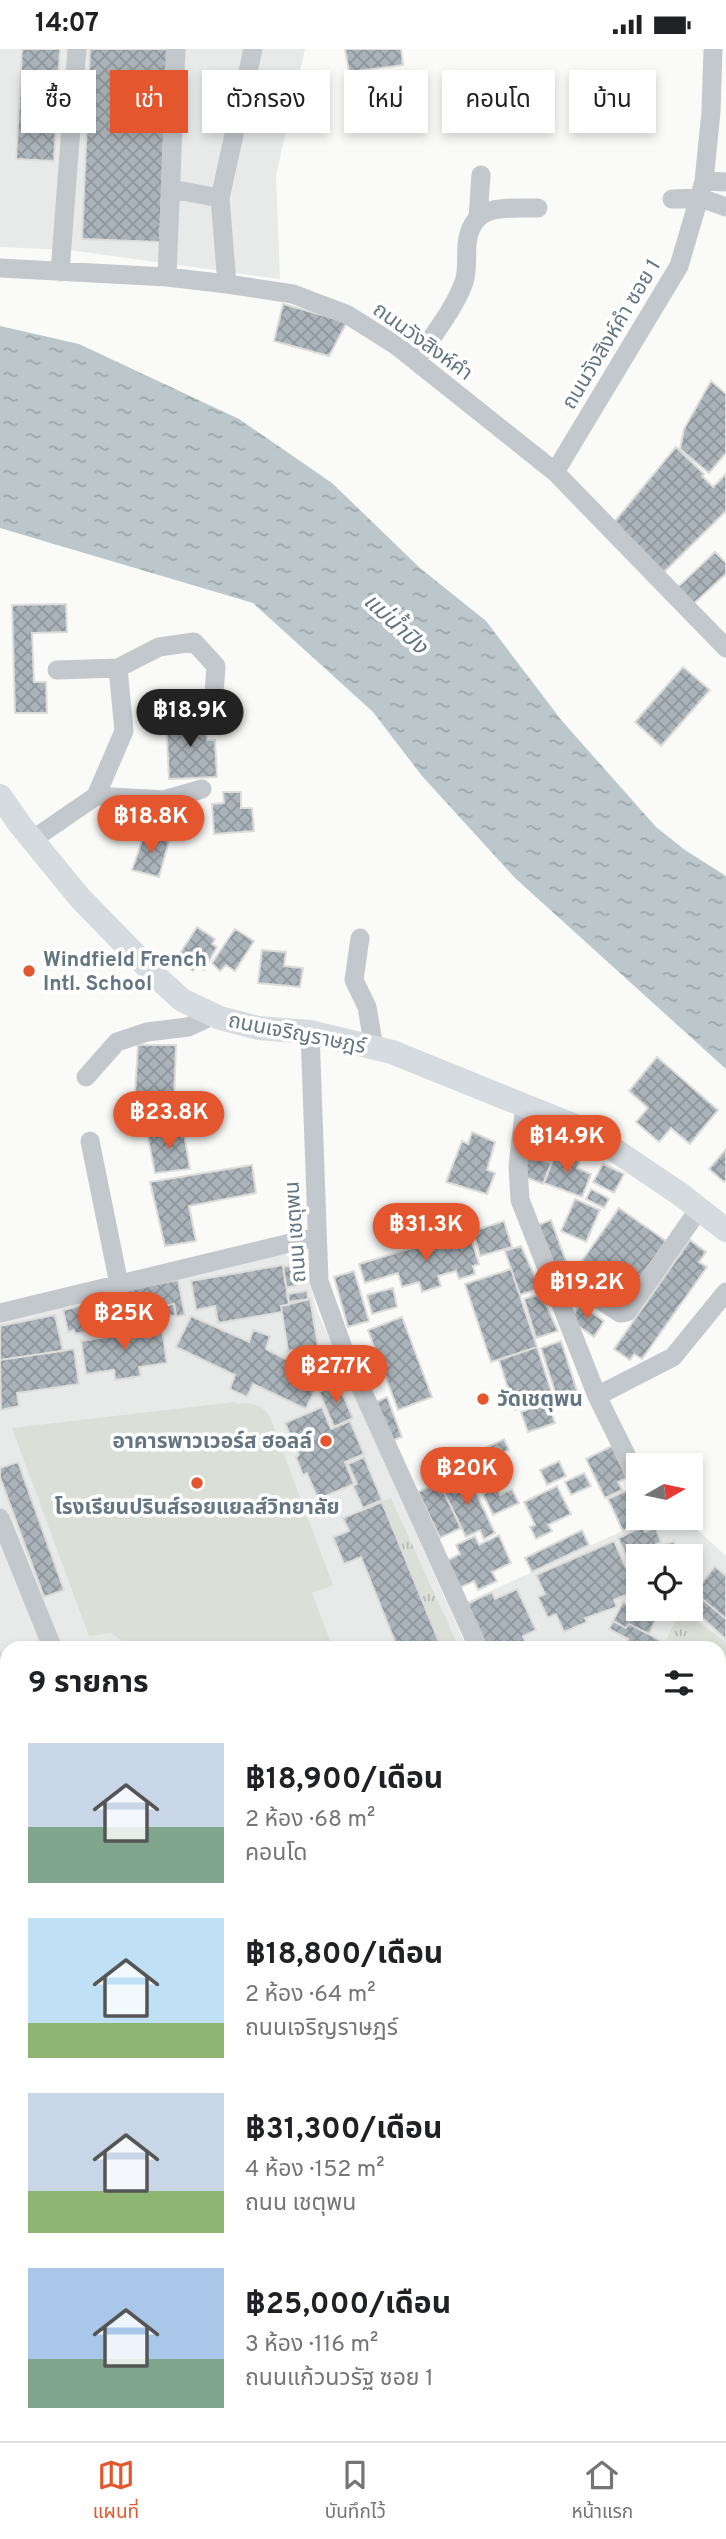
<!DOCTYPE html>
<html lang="th">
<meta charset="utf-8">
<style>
body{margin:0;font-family:Overpass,"Noto Sans Thai",sans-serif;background:#f6f6f6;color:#202124;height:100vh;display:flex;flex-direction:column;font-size:26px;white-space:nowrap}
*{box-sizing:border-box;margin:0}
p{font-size:23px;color:#757577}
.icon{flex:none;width:38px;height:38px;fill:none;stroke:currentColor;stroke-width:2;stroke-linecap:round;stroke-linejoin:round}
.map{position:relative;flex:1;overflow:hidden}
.panel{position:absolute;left:0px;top:1592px;width:726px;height:800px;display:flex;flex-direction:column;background:#fff;border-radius:21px 21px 0 0;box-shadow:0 4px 10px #0003}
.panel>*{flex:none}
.hud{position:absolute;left:21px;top:21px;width:684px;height:63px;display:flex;gap:14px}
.needle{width:46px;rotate:81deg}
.tools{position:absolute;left:626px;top:1404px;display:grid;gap:14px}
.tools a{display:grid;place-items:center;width:77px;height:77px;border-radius:0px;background:#fff;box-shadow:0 4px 10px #0003;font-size:35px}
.price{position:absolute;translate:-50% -60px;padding:0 16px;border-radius:24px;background:#e4572e;color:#fff;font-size:23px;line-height:46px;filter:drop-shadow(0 2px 4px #0008)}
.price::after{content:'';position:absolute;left:50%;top:42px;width:21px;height:16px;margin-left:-10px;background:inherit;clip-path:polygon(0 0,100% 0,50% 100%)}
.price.on{background:#222;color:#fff}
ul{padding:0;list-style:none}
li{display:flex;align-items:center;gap:21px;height:175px;padding:0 28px}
li span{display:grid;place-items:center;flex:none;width:196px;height:140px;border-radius:0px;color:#555}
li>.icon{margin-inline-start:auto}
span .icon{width:84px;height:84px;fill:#fffc;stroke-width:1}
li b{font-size:30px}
h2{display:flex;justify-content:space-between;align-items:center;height:84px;padding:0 28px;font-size:30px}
.chip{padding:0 24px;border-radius:0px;background:#fff;box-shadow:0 4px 10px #0003;font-size:24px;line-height:63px}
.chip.on{background:#e4572e;color:#fff}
.status{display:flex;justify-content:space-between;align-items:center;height:49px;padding:0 35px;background:#fff;direction:ltr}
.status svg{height:19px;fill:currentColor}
.dock{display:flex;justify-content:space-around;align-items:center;height:98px;border-top:2px solid #e0e0e0;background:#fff;font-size:19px;color:#757577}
.dock a{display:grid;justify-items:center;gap:4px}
.dock .on{color:#e4572e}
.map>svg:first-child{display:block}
.built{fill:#e8e9e9;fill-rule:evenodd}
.grass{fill:url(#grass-tufts)}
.park{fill:#dadfd7}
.garden{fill:url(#garden-furrows)}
.water{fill:url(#water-ripples)}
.building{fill:url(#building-cross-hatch);stroke:#dcdcda;stroke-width:2}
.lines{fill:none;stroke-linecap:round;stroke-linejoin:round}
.minor{stroke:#c3c8cc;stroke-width:19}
.major{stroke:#d6dbdf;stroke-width:24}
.poi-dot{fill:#e4572e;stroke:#fff;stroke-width:2.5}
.labels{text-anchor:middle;stroke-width:7;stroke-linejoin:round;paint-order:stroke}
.street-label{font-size:21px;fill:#657683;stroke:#fff}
.poi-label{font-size:21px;font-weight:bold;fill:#657683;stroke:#fff;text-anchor:start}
.water-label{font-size:23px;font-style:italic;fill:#60757c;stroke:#fff}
</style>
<div class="status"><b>14:07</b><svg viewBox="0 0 49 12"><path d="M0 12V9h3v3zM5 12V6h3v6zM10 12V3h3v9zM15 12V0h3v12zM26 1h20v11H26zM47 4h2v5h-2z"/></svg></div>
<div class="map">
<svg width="726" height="2392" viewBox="0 0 726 2392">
<defs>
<pattern id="grass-tufts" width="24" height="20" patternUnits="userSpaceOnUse" patternTransform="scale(1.75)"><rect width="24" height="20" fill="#dadfd7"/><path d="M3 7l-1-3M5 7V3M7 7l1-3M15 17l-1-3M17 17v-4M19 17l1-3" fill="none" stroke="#b4b9b4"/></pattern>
<pattern id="garden-furrows" width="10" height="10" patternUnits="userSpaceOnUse" patternTransform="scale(1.75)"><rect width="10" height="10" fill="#dadfd7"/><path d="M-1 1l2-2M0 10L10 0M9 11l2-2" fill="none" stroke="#b4b9b4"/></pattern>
<pattern id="water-ripples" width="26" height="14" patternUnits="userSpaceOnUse" patternTransform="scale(1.75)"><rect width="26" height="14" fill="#bbc7cb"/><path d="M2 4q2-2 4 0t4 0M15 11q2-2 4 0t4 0" fill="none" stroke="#9ca6aa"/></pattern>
<pattern id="building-cross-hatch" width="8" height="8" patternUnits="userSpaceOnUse" patternTransform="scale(1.75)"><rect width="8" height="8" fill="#aab3b9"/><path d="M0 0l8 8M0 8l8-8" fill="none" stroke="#8e969c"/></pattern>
</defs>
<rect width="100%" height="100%" fill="#fafaf8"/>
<path class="built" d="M0 0H305L276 126 280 230 69 201 0 198Z
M278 1201 306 1219 317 1262 467 1599 7 1600V1784L0 1775V1269Z
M653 1468H683L726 1507V1759L719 1758V1600L484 1599 462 1555ZM639 1507H691V1559H639Z
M719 1780H726V2392H493L487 2385H719Z"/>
<path class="grass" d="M391 1449 459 1599H442L382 1453Z
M682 1559 726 1594V1650L719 1637V1600L662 1599Z"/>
<path class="park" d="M235 1353 236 1355C250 1353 262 1355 270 1368L333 1536 312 1544 333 1599H124L122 1592 111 1584 89 1587 12 1379Z"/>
<path class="garden" d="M619 2385H685L687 2391 612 2392Z"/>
<path class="water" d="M0 277 79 295 239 370 332 434 420 519 486 572 562 672 656 778 685 801 726 827V1020L515 829 422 727 373 663 253 554 0 479Z"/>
<path class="building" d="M22 0H60L54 112 16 110Z
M90 0H167L160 193 82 190Z
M345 0H401L403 16 349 23Z
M283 255 347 273 329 307 274 292Z
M711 332 726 345V404L709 424 680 400 684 380Z
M676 398 704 425 702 427 713 438 726 425V462L660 527 615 472Z
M715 503 726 514V525L691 557 676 540Z
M66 555 67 583 32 584 34 633H46L47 664H15L12 556Z
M683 618 710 641 661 697 635 673Z
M206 668 207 691H215L217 728 169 730 166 670Z
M223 743H241V759H252L254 782 214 785 212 755 224 754Z
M145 783 169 792 159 828 132 821Z
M197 878 215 890 212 895 217 898 204 921 198 915 193 922 181 914 184 909 179 906Z
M235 880 254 892 235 922 226 916 220 922 212 914Z
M262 901 286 903 284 917 303 919 300 938 258 934Z
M138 996H176L173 1080 133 1075Z
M657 1008 718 1061 690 1095 671 1079 659 1093 636 1073 648 1059 629 1042Z
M183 1079 190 1120 155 1124 147 1084Z
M532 1080 559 1091 550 1112 524 1102Z
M472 1083 495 1093 487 1121 495 1124 487 1145 446 1133 462 1092 468 1095Z
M726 1100V1131L724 1133 709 1120Z
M556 1103 580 1111 577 1119 591 1125 582 1148 544 1134Z
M528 1106 551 1114 543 1135 520 1126Z
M603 1115 624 1125 614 1144 593 1133Z
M252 1116 256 1144 189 1157 196 1192 165 1197 150 1133Z
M591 1140 609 1150 604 1159 586 1150Z
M575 1150 600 1161 586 1193 561 1182Z
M619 1159 666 1192 624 1252 577 1219Z
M551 1171 568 1218 549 1225 532 1178Z
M504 1172 512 1198 480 1207 473 1182Z
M469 1182 479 1215 473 1217 475 1225 459 1230 456 1222 438 1227 441 1237 422 1243 419 1233 402 1238 398 1224 365 1234 359 1215Z
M690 1191 706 1203 699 1213 707 1218 642 1310 634 1305 630 1311 614 1300Z
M521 1197 540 1239 520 1246 505 1202Z
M283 1216 289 1256 281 1257 282 1263 218 1274 215 1257 196 1261 191 1232Z
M293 1216 296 1237 286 1238 283 1218Z
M511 1220 537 1298 491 1313 465 1235Z
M354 1222 369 1272 348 1278 334 1228Z
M178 1231 185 1266 176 1268 174 1255 131 1263 126 1241Z
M393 1239 397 1258 372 1265 367 1246Z
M307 1242 308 1250 289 1253 288 1245Z
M541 1245 558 1282 536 1289 524 1250Z
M123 1246 127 1263 102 1269 98 1252Z
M310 1250 318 1297 288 1302 281 1257Z
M96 1253 101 1276 90 1279V1282L75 1285 74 1281 68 1283 63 1261Z
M174 1255 176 1266 156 1270 154 1259Z
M580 1256 604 1272 594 1288 570 1271Z
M151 1260 154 1274 141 1277 139 1267 132 1268 131 1263Z
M55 1266 63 1302 0 1311V1277Z
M191 1267 249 1293 253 1281 270 1287 266 1300 321 1328 306 1360 253 1335 247 1348 230 1340 235 1326 176 1298Z
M402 1268 432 1348 398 1361 368 1281Z
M133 1275 135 1284 162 1280 167 1314 139 1318 141 1327 115 1331 114 1321 86 1325 81 1292 108 1288 107 1278Z
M561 1292 578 1345 558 1352 541 1299Z
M537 1298 553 1348 515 1361 499 1311Z
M74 1300 79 1335 17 1344 19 1357 1 1361 0 1311Z
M338 1335 353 1369 334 1378 319 1343Z
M387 1348 402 1388 388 1393 373 1354Z
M548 1353 555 1374 528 1383 521 1363Z
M322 1358 331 1380 350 1372 364 1405 345 1413 354 1435 318 1450 307 1424 303 1426 296 1408 299 1406 285 1374Z
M504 1390 509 1401 470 1421 464 1409Z
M612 1397 627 1429 618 1433 622 1441 605 1449 586 1410Z
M364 1408 382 1451 363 1459 353 1437 357 1435 348 1415Z
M559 1412 566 1427 547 1436 540 1421Z
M18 1413 64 1541 44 1548 0 1428V1419Z
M584 1424 591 1437 571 1446 565 1433Z
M453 1426 457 1434 469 1429 495 1484 484 1490 480 1481 466 1488 439 1433Z
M439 1433 461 1479 440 1489 418 1443Z
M557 1437 571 1465 548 1476 552 1482 536 1490 530 1478 535 1476 524 1453Z
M497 1438 500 1446 512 1440 519 1454 493 1466 483 1445Z
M634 1438 639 1447V1465L629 1469 633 1477 623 1482 608 1450Z
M382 1453 442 1600H398L361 1508 344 1515 333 1488 349 1482 343 1469Z
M643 1478 645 1483 655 1478 661 1493 627 1509 618 1489Z
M582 1481 589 1496 532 1523 525 1509Z
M499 1486 511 1514 492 1523 497 1532 478 1541 474 1532 455 1541 442 1514 460 1505 456 1496 475 1487 479 1496Z
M614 1492 636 1541 614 1551 617 1558 585 1569 587 1573 564 1583 556 1565 548 1569 538 1548 545 1545 536 1526Z
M674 1492 679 1507H639V1543L626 1510Z
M715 1517 726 1527V1570L694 1543Z
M517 1540 536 1581 523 1587 528 1600H480L465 1556 492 1543 495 1550Z
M694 1543 726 1570V1590L691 1559V1546Z
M623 1553 656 1570 649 1585 629 1575 626 1579 613 1572Z
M613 1572 626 1579 629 1575 662 1592 659 1600 643 1598 642 1600H608L612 1593 624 1599 628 1590 609 1580Z
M0 1604 7 1612V1637L0 1642Z
M719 1656 726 1657V1692L719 1691Z
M719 1691 726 1692V1751L719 1750Z
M7 1724V1764L0 1754V1725L2 1728Z
M722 1867 726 1875V1999L719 1984V1869Z
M7 1886V1917L0 1922V1890Z
M7 1938V1967L0 1973V1943Z
M7 2008V2045L0 2036V2013Z
M726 2055V2072L719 2075V2058Z
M7 2185V2216L0 2202V2188Z
M719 2211 726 2226V2250L719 2253Z
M726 2254V2334L719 2320V2257Z
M719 2376 726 2392 685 2391H687L685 2385H719Z
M330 2385H418L423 2392H315Z
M515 2385H587L593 2392H521Z"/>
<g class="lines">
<path class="minor" d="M704 132 726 133
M171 140 220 149
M672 150 701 149 726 158
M478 169 481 126
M0 219 167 228 227 235 293 245 348 266 397 297 555 423 726 599
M60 223 77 0
M167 228 176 0
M227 235 220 149 253 0
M416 312C432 287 454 261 464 233 468 221 466 208 467 195 472 152 506 160 538 159
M555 423 679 217 704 132 711 63 713 0
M57 621 118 619 159 598 194 593 216 617 214 646
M96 747 164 751 202 740
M32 791 96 747 124 682 118 619
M360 889 354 931 367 958 374 999
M310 983 319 1232 343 1299 479 1600
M86 1028 117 993 147 983 188 978 214 966
M525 1056 518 1117 520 1151 597 1347
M90 1092 119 1235
M596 1248 620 1264 627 1263 699 1160
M0 1264 315 1188
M639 1432 597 1347 673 1308 726 1243
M0 1469 53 1600
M719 1766 726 1767
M0 1797 7 1807
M0 1851 7 1847
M0 1992 7 1987
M0 2041 7 2050
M719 2122 726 2137
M0 2158 7 2154
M0 2375 8 2392
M465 2385 471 2392
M605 2385V2392"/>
<path class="major" d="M0 747 21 777 80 849 159 930 182 951 220 969 258 979 310 983 392 1003 585 1081 680 1145 726 1181"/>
</g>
<g class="poi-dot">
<circle cx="29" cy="922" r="7"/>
<circle cx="483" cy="1350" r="7"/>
<circle cx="326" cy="1392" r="7"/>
<circle cx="197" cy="1434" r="7"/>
</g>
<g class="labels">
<g class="street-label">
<text transform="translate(611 285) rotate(-59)" y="7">ถนนวังสิงห์คำ ซอย 1</text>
<text transform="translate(423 292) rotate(36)" y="7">ถนนวังสิงห์คำ</text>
<text transform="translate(297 984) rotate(11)" y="7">ถนนเจริญราษฎร์</text>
<text transform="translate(295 1183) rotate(-94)" y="7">ถนน เชตุพน</text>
</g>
<g class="poi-label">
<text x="43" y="917">Windfield French<tspan x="43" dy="24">Intl. School</tspan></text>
<text x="497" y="1357">วัดเชตุพน</text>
<text x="312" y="1399" text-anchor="end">อาคารพาวเวอร์ส ฮอลล์</text>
<text x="197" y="1465" text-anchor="middle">โรงเรียนปรินส์รอยแยลส์วิทยาลัย</text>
</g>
<g class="water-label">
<text transform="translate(396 574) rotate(43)" y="8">แม่น้ำปิง</text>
</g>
</g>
</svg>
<div class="tools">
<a><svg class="needle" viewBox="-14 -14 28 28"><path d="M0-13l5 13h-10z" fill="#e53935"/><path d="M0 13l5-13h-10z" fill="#757577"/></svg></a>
<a><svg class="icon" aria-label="locate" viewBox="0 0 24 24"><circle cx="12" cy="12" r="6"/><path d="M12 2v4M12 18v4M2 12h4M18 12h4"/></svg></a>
</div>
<b class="price on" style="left:190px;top:700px">฿18.9K</b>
<b class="price" style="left:151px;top:806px">฿18.8K</b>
<b class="price" style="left:169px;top:1102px">฿23.8K</b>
<b class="price" style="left:567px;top:1126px">฿14.9K</b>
<b class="price" style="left:426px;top:1214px">฿31.3K</b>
<b class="price" style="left:587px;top:1272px">฿19.2K</b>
<b class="price" style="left:124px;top:1303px">฿25K</b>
<b class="price" style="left:336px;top:1356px">฿27.7K</b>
<b class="price" style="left:467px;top:1458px">฿20K</b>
<div class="hud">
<a class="chip">ซื้อ</a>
<a class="chip on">เช่า</a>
<a class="chip">ตัวกรอง</a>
<a class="chip">ใหม่</a>
<a class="chip">คอนโด</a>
<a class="chip">บ้าน</a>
</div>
<section class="panel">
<h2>9 รายการ<svg class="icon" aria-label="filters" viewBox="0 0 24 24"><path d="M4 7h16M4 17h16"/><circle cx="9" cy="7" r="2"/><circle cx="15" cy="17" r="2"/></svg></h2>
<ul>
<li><span style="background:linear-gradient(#c9d6e8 60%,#7fa58c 0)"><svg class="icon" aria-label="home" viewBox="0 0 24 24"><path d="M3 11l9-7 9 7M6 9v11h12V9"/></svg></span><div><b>฿18,900/เดือน</b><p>2 ห้อง · 68 m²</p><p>คอนโด</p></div></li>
<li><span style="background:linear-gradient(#bfe0f5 75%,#8fb573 0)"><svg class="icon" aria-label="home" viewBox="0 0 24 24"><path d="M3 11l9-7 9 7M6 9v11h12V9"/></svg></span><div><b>฿18,800/เดือน</b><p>2 ห้อง · 64 m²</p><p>ถนนเจริญราษฎร์</p></div></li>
<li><span style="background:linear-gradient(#c9d6e8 70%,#8fb573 0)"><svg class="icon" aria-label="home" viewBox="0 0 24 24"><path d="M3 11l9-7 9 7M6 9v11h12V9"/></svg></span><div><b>฿31,300/เดือน</b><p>4 ห้อง · 152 m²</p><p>ถนน เชตุพน</p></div></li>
<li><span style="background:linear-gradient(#a9c7e8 65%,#7fa58c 0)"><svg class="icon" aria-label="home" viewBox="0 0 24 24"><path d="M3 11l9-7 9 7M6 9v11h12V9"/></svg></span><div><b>฿25,000/เดือน</b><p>3 ห้อง · 116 m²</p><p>ถนนแก้วนวรัฐ ซอย 1</p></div></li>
</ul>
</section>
</div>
<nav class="dock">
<a class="on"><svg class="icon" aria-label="map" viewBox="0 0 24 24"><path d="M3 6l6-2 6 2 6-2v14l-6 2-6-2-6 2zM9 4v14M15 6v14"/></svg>แผนที่</a>
<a><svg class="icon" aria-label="saved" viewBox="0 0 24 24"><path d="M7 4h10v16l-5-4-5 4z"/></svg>บันทึกไว้</a>
<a><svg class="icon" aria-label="home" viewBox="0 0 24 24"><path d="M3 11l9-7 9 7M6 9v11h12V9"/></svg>หน้าแรก</a>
</nav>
